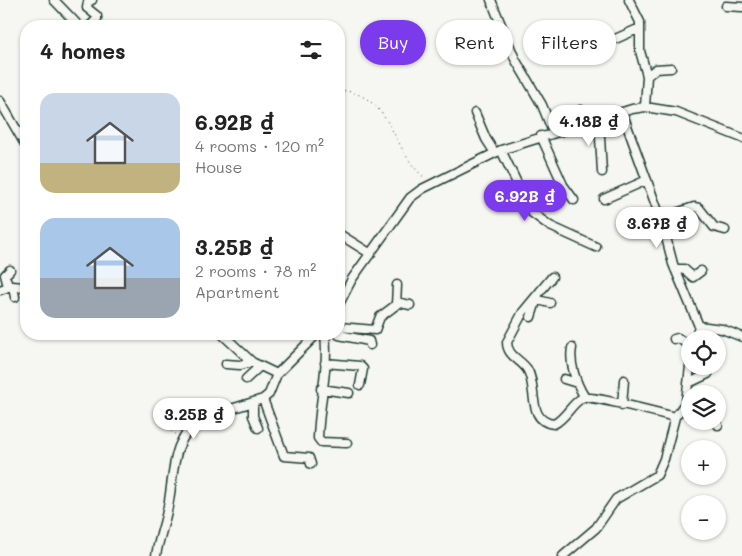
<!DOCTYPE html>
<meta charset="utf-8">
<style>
body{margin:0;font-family:Mali,sans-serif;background:#f2f2f2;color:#222;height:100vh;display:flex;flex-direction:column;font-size:19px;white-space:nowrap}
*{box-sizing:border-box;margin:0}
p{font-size:16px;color:#767676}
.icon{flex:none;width:28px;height:28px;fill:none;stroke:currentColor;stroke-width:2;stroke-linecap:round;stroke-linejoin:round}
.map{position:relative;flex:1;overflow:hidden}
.sheet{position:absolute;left:20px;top:20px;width:325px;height:320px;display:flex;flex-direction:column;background:#fff;border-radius:20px;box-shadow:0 1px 4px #0004}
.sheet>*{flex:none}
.banner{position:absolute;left:360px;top:20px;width:306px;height:45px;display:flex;gap:10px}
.fabs{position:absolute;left:681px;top:330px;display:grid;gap:10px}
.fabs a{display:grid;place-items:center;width:45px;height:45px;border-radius:50%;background:#fff;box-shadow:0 1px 4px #0004;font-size:25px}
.price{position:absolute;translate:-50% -42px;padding:0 11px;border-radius:18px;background:#fff;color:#222;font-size:16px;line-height:32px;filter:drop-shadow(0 1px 2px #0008)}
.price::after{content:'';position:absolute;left:50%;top:30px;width:15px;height:11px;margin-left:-8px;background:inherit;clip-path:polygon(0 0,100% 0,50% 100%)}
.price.active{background:#7c3aed;color:#fff}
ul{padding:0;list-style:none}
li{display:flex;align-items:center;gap:15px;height:125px;padding:0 20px}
li span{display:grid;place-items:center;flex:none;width:140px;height:100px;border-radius:15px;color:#555}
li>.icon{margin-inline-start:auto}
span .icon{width:60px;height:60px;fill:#fffc;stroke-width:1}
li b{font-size:21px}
h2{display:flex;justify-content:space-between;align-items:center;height:60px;padding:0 20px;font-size:21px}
.chip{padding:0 18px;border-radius:22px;background:#fff;box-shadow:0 1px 4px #0004;font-size:18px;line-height:45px}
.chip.active{background:#7c3aed;color:#fff}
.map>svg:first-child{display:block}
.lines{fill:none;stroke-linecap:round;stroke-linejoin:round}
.minor-casing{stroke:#1f3d34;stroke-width:11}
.path{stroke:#1f3d34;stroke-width:1;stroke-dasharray:1 4;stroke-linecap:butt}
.minor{stroke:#f6f6f2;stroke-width:8}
</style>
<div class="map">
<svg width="742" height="556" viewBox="0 0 742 556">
<rect width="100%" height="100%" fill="#f6f6f2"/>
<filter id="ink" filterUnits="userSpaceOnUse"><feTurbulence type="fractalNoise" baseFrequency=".02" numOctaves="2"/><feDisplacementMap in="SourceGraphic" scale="10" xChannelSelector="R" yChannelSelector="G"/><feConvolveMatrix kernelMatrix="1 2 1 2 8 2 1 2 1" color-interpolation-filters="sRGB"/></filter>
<g filter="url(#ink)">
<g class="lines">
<defs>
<path id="minor" d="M54 0 79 26
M491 0 515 59 542 105 553 132
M629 0 640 22V51L647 76 645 107
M726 6 742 7
M90 26 97 19V16L87 8 88 2 92 0
M613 40 640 28
M647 76 656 69 671 68
M0 101 26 146
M581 110 584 124
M622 112 662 222 673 264 699 326 722 329 742 337
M475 113 486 139 495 153
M599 120 602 172
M541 136 563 185 574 200
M501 150 531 212 550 226 596 247
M604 199 647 180
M661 218 694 207 699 208 714 227 725 230
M339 234 371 254
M675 269H684L693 277 701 271
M552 277 523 312 507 342C507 356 520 359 527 369 538 385 526 422 554 424 566 418 571 404 582 398 587 394 663 414 675 417
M8 286 5 275 10 270
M13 286 15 297
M0 290 11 286 26 287
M538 300 550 303
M396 302 410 305
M339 304 352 279 410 198 422 189 501 150 632 109 645 107 676 112 742 138
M531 317 538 295
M339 327 375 330 380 317 396 305 397 285
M340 327 339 335 369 341 370 345
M222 334 252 362 277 374 317 334
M325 334C329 368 319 403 318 438L321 442 347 443
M674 339 678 338 690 346
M695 339 699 326
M572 348C569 363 576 383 584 396
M325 363 360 366 363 369 360 385
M226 364 240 365 252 362
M246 379 260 366
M564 379 577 383
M689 383 708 374
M321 389 349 393
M263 399 284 456 309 458 311 464
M253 402V416L258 428
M622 405 624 380
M714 421 718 425
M156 556C158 541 164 526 167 511 175 477 169 439 202 418L263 399 269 394 277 374
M563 556 596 528 616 499 657 475 664 459 675 417 686 402 690 366"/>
</defs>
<use href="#minor" class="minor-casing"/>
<path class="path" d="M339 90C393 94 391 151 425 178
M159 422 177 435"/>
<use href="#minor" class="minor"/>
</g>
</g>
</svg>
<div class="fabs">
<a><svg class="icon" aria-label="locate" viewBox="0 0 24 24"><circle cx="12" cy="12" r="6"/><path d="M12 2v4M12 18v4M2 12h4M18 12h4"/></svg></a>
<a><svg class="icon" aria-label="layers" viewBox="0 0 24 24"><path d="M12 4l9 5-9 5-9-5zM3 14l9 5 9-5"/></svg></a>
<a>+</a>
<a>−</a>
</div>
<b class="price" style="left:589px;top:147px">4.18B ₫</b>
<b class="price active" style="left:525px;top:222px">6.92B ₫</b>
<b class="price" style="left:657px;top:249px">3.67B ₫</b>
<b class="price" style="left:194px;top:440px">3.25B ₫</b>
<div class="banner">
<a class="chip active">Buy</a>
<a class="chip">Rent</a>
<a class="chip">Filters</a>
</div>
<section class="sheet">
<h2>4 homes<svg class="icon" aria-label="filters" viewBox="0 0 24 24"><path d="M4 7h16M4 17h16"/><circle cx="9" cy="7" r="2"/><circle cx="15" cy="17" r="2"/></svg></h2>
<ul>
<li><span style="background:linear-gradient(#c9d6e8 70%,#c2b280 0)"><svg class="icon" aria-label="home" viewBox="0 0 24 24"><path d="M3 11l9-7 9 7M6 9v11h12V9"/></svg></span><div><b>6.92B ₫</b><p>4 rooms · 120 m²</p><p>House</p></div></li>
<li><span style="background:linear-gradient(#a9c7e8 60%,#9aa5b1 0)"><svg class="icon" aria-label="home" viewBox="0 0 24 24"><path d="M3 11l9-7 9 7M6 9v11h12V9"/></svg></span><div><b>3.25B ₫</b><p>2 rooms · 78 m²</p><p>Apartment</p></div></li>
</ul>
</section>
</div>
